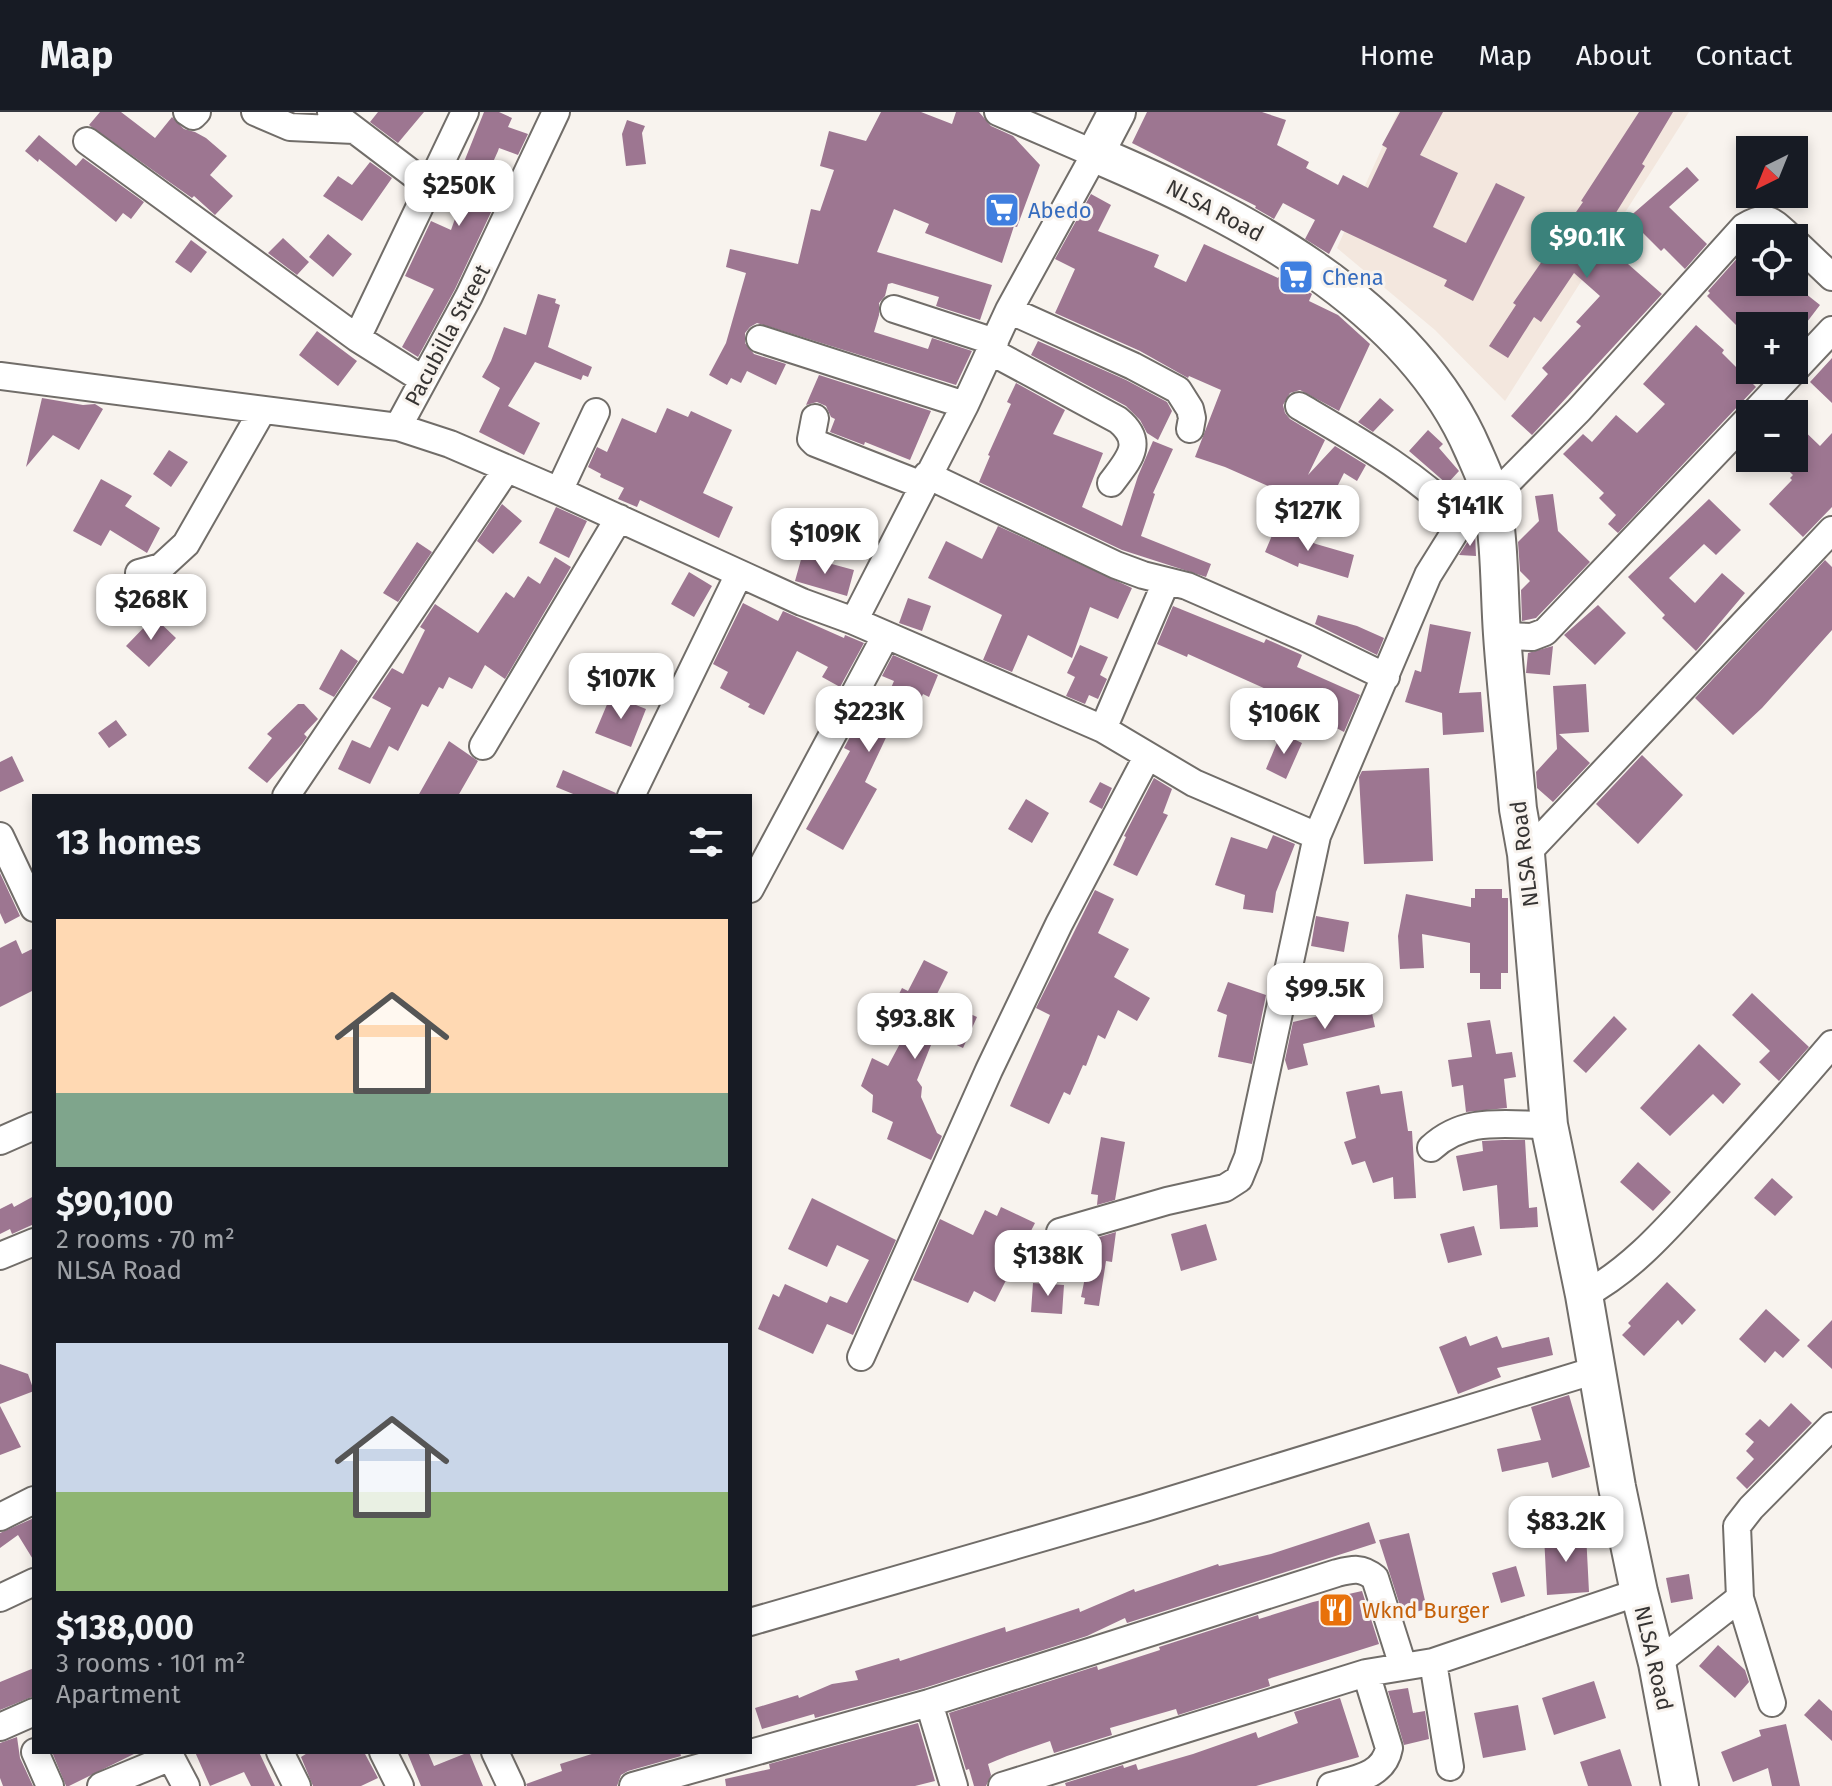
<!DOCTYPE html>
<meta charset="utf-8">
<style>
body{margin:0;font-family:"Fira Sans",sans-serif;background:#20242c;color:#f1f3f6;height:100vh;display:flex;flex-direction:column;font-size:30px;white-space:nowrap}
*{box-sizing:border-box;margin:0}
p{font-size:26px;color:#9ea1a6}
.icon{flex:none;width:44px;height:44px;fill:none;stroke:currentColor;stroke-width:2;stroke-linecap:round;stroke-linejoin:round}
.map{position:relative;flex:1;overflow:hidden}
.drawer{position:absolute;left:32px;top:682px;width:720px;height:960px;display:flex;flex-direction:column;background:#171b24;border-radius:0px;box-shadow:0 4px 12px #0003}
.drawer>*{flex:none}
.needle{width:52px;rotate:223deg}
.tools{position:absolute;left:1736px;top:24px;display:grid;gap:16px}
.tools a{display:grid;place-items:center;width:72px;height:72px;border-radius:0px;background:#171b24;box-shadow:0 4px 12px #0003;font-size:40px}
.price{position:absolute;translate:-50% -68px;padding:0 18px;border-radius:16px;background:#fff;color:#222;font-size:26px;line-height:52px;filter:drop-shadow(0 2px 4px #0008)}
.price::after{content:'';position:absolute;left:50%;top:48px;width:24px;height:18px;margin-left:-12px;background:inherit;clip-path:polygon(0 0,100% 0,50% 100%)}
.price.active{background:#3b827b;color:#fff}
ul{padding:0;list-style:none}
li{display:grid;align-content:center;gap:16px;height:424px;padding:0 24px}
li span{display:grid;place-items:center;height:248px;border-radius:0px;color:#555}
li>.icon{margin-inline-start:auto}
span .icon{width:144px;height:144px;fill:#fffc;stroke-width:1}
li b{font-size:34px}
h2{display:flex;justify-content:space-between;align-items:center;height:96px;padding:0 24px;font-size:34px}
header{display:flex;align-items:center;gap:48px;box-sizing:border-box;height:112px;padding:0 40px;background:#171b24;border-bottom:2px solid #363941}
header strong{font-size:38px}
nav{display:flex;gap:44px;margin-inline-start:auto;font-size:28px}
.map>svg:first-child{display:block}
.built{fill:#f3e7de}
.building{fill:#9d7691}
.lines{fill:none;stroke-linecap:round;stroke-linejoin:round}
.minor-casing{stroke:#716d69;stroke-width:30}
.secondary-casing{stroke:#716d69;stroke-width:40}
.minor{stroke:#fff;stroke-width:26}
.secondary{stroke:#fff;stroke-width:36}
.labels{text-anchor:middle;stroke-width:6;stroke-linejoin:round;paint-order:stroke}
.shop-label{font-size:22px;fill:#366cbe;stroke:#f8f3ee;text-anchor:start}
.street-label{font-size:22px;fill:#363433;stroke:#f8f3ee}
.food-label{font-size:22px;fill:#c56008;stroke:#f8f3ee;text-anchor:start}
</style>
<header>
<strong>Map</strong>
<nav><a>Home</a><a>Map</a><a>About</a><a>Contact</a></nav>
</header>
<div class="map">
<svg width="1832" height="1674" viewBox="0 0 1832 1674">
<rect width="100%" height="100%" fill="#f8f3ee"/>
<path class="built" d="M1398 0H1689L1505 289 1435 218 1337 136Z"/>
<path class="building" d="M100 0H121L155 26 172 5 184 17 195 20 206 26 227 44 210 63 233 84 215 103 194 84 192 86 89 13Z
M378 0H424L398 31 370 10Z
M484 0H499L512 6 508 15 528 22 518 43 499 36 498 39 475 90 493 96 455 177 418 245 402 235 434 177 405 164 431 109 451 118 472 59 462 55Z
M881 0H921L952 12 956 0H979L991 14 1013 24 1040 53 1017 115 1014 114 1002 151 925 121 929 112 894 97 877 140 992 173 980 208 936 194 939 185 892 171 888 172 885 184 879 191V203L874 220 928 237 932 226 972 239 956 273 757 211 750 215 745 221V231L754 242 786 252 776 273 747 259 741 271 731 266 727 273 709 263 726 231 746 161 726 155 730 137 798 152 811 97 820 99 834 58 820 54 829 19 866 29Z
M1147 0H1262L1286 8 1277 33 1309 50 1306 56 1338 73 1343 63 1368 76 1387 36 1382 33 1400 0H1443L1420 43 1458 61 1433 115 1466 131 1496 71 1525 85 1473 189 1444 174 1447 168 1341 118 1329 142 1305 127 1315 108 1283 91 1274 107 1255 96 1256 94 1132 31Z
M1639 0H1673L1642 52 1645 54 1594 136 1602 129 1662 182 1532 323 1511 304 1548 262 1542 256 1581 214 1576 210 1600 184 1574 161 1541 210 1534 205 1508 246 1489 234 1516 193 1513 191 1583 90 1581 89Z
M627 8 645 14 642 21 646 52 626 54 622 22Z
M39 23 76 54 83 46 144 90 131 107 123 101 116 110 39 47 38 50 25 39Z
M370 50 392 66 362 109 323 84 338 64 352 73Z
M1687 55 1699 68 1669 95 1707 132 1685 157 1664 136 1661 139 1628 106Z
M1091 82 1111 93 1098 119 1159 143 1154 155 1186 170 1204 132 1278 166 1280 163 1286 164 1312 182 1309 189 1338 203 1370 232 1339 299 1300 278 1290 281 1283 293 1285 301 1290 307 1325 328 1308 363 1335 334 1366 353 1357 369 1344 361 1325 399 1225 355 1195 345 1221 278 1189 264 1188 266 1140 239 1055 201 1075 157 1055 147Z
M328 122 352 142 333 165 309 145Z
M283 126 309 150 297 163 268 141Z
M191 128 207 140 191 161 175 150Z
M1750 132V170H1791L1820 193 1807 210 1800 203 1789 214H1750V227L1707 184 1710 181 1708 179Z
M538 182 556 187 555 191 560 193 548 235 592 255 588 265 583 263 581 268 535 250 508 294 540 311 524 343 479 320 500 276 482 265 491 249 504 215 526 223Z
M1696 213 1724 238 1722 241 1756 275 1618 421 1608 412 1616 403 1599 386 1604 381 1563 342 1583 322 1592 330 1616 303 1637 321 1665 292 1643 272Z
M317 219 357 249 338 274 299 243Z
M1038 229 1126 268 1167 290 1172 299 1158 328 1147 321 1140 308 1126 294 1031 243Z
M1832 246V291L1810 270Z
M819 263 931 299 910 348 865 330 864 333 830 320 835 307 831 305 826 294 817 290 806 293Z
M1016 271 1065 298 1053 322 1103 341 1082 395 1122 414 1138 364 1153 329 1173 337 1153 381 1155 382 1141 424 1211 452 1206 465 1122 438 979 370 990 344 988 343 1011 292 1007 290Z
M42 286 83 293 95 292 103 297 79 338 53 323 26 355Z
M1380 286 1394 298 1373 320 1358 310Z
M667 296 688 305 691 299 732 318 703 381 733 395 719 426 640 388 637 395 618 387 624 376 600 365 601 362 588 355 597 335 607 340 622 306 656 321Z
M1794 309 1820 334 1832 321V395L1803 425 1769 392 1792 368 1790 366 1793 363 1775 346H1794Z
M1428 318 1443 332 1439 336 1459 359 1447 372 1409 339Z
M169 338 188 350 171 375 153 362Z
M101 367 132 384 125 394 160 416 147 441 110 418 101 434 73 419Z
M1553 382 1558 419 1590 450 1536 506 1522 509 1521 478 1530 469 1520 459 1518 430 1539 409 1535 384Z
M1709 387 1741 418 1716 443 1704 432 1669 466 1695 491 1722 461 1745 481 1696 539 1662 506 1665 503 1628 465Z
M502 392 522 409 493 442 477 429Z
M556 395 587 409 569 446 539 431Z
M998 414 1132 476 1118 507 1090 495 1072 546 1028 523 1012 560 983 548 1002 503 928 466 946 429 982 447Z
M1276 414 1316 432 1354 443 1348 466 1299 451 1298 455 1265 440Z
M1475 421 1476 444 1459 443 1470 426Z
M417 430 432 440 398 490 383 481Z
M802 444 854 458 847 484 795 469Z
M555 445 571 455 505 567 485 553 472 577 449 565 443 577 439 575 428 595 422 592 398 639 389 634 370 672 338 657 352 628 370 636 391 596 372 586 392 556 403 562 425 518 420 515 435 492 478 521 506 480 514 486 528 464 540 472Z
M1825 448 1832 455V518L1762 596 1733 623 1695 586Z
M689 460 712 474 694 505 671 492Z
M908 486 931 494 922 519 899 511Z
M743 491 778 509 783 499 844 526 845 523 864 531 840 575 822 565 828 555 797 539 764 603 748 595 750 592 720 576 728 560 713 552Z
M1598 493 1626 521 1595 553 1564 523Z
M1173 494 1264 531 1266 527 1302 543 1297 555 1360 583 1344 620 1323 609 1329 598 1287 578 1284 585 1188 542 1187 545 1157 532Z
M1318 503 1357 514 1384 526 1377 543 1315 512Z
M154 505 176 526 149 555 126 534Z
M1430 512 1471 520 1459 581 1481 580 1484 620 1443 623 1442 601 1405 590 1415 558 1421 560Z
M1080 533 1108 545 1100 563 1107 567 1098 587 1089 583 1085 592 1066 584 1075 565 1067 561Z
M1553 534 1550 563 1526 561 1528 541Z
M341 537 358 549 334 585 319 577Z
M893 543 938 563 929 585 923 582 907 619 892 613 865 670 877 677 843 738 806 717 850 639 844 636 857 612 872 619 894 569 882 564Z
M1586 572 1589 620 1559 622 1590 651 1553 690 1537 676 1536 660 1557 637 1553 574Z
M611 583 646 597 631 635 595 621Z
M298 592H304L318 607 304 622 307 625 302 632 267 671 248 656 272 626 267 622Z
M116 608 127 623 109 636 98 621Z
M1281 621 1302 631 1286 667 1266 657Z
M449 629 478 649 458 684H418Z
M1642 643 1683 683 1638 732 1596 692Z
M12 644 24 669 0 680V650Z
M1429 656 1433 749 1364 752 1359 665 1362 659Z
M563 658 616 681 615 684H578L556 675Z
M1154 666 1172 677 1163 701 1168 703 1137 764 1113 753 1126 725 1124 724Z
M1100 670 1112 676 1102 697 1089 690Z
M1026 687 1049 701 1032 731 1008 717Z
M1273 723 1295 732 1276 780 1273 801 1243 797 1245 783 1215 773 1231 725 1267 737Z
M0 761 20 804 5 812 0 801Z
M1475 777H1502V786H1508V861H1501V877H1480V861H1470V831L1422 822 1424 856 1400 857 1398 824 1406 782 1471 795V786H1475Z
M1095 778 1114 787 1098 821 1129 837 1114 865 1150 886 1137 909 1118 898 1105 927 1098 923 1086 954 1083 953 1070 983 1064 980 1049 1012 1010 994 1050 903 1036 896Z
M1316 804 1349 810 1344 840 1311 834Z
M16 828 22 842 34 836V878L0 895V836Z
M924 848 948 860 935 886 977 905 963 936 935 923 917 968 922 975 921 985 937 1021 942 1024 931 1048 887 1027 893 1010 872 1000 873 983 861 974 872 946 888 954 911 911 890 900 902 876 908 879Z
M1228 870 1266 883 1252 952 1218 945 1227 903 1217 899Z
M1752 881 1809 935 1779 969 1759 950 1770 939 1732 903Z
M1370 892 1375 915 1303 932 1308 953 1288 958 1285 948 1293 910Z
M1614 904 1627 917 1586 961 1573 949Z
M1490 908 1496 942 1512 940 1516 965 1504 967 1507 996 1466 1000 1463 973 1452 975 1448 948 1472 945 1467 911Z
M1699 932 1741 972 1723 992 1713 982 1670 1024 1640 996Z
M1379 973 1381 982 1402 979 1408 1019H1412L1416 1086 1394 1087 1393 1065 1373 1071 1365 1049 1352 1053 1344 1030 1356 1026 1346 980Z
M1101 1025 1125 1030 1115 1088 1097 1093 1098 1083 1091 1082Z
M1502 1028H1525L1529 1096 1537 1095 1538 1115 1500 1117 1497 1073 1463 1079 1456 1044 1483 1039 1482 1029Z
M1638 1050 1671 1080 1653 1099 1620 1070Z
M1772 1066 1793 1085 1775 1104 1754 1086Z
M34 1084V1112L12 1122 10 1117 0 1122V1097L12 1091 14 1095Z
M812 1086 896 1128 853 1223 827 1212 813 1242 758 1217 773 1182 779 1185 785 1172 827 1191 830 1184 847 1191 869 1148 837 1133 827 1155 788 1137Z
M1001 1095 1035 1111 995 1190 974 1179 968 1191 913 1168 940 1107 973 1123 985 1098 997 1104Z
M1206 1112 1217 1148 1181 1159 1171 1122Z
M1474 1114 1482 1143 1448 1151 1440 1122Z
M1116 1120 1112 1150 1106 1149 1099 1194 1084 1192 1085 1186 1081 1185 1093 1127Z
M1667 1170 1696 1198 1682 1213 1678 1208 1644 1244 1622 1223 1631 1214 1628 1211Z
M1033 1171 1064 1173 1062 1202 1031 1200Z
M1766 1197 1800 1228 1783 1246 1775 1239 1765 1251 1739 1227Z
M1832 1208V1257L1807 1234Z
M1466 1224 1470 1234 1497 1224 1502 1236 1549 1225 1553 1243 1497 1256 1501 1265 1458 1282 1439 1235Z
M0 1252 28 1262 34 1279 0 1292Z
M1569 1283 1590 1355 1552 1366 1548 1350 1502 1360 1497 1337 1541 1328 1531 1295Z
M1791 1291 1812 1311 1747 1377 1736 1366 1754 1347 1746 1339 1754 1330 1745 1322 1760 1307 1769 1315Z
M0 1294 21 1335 0 1343Z
M34 1406V1449L18 1423 0 1436V1421Z
M1369 1410 1376 1431 1127 1511 1125 1506 1087 1524 924 1576 815 1606 814 1602 762 1617 755 1596 798 1583 799 1586 832 1572 858 1568 855 1559 899 1546 900 1549 1005 1515 1006 1520 1079 1496 1080 1500 1134 1477 1135 1480 1218 1452 1219 1454 1271 1442Z
M1409 1421 1427 1497 1403 1503 1379 1428Z
M1586 1421 1589 1480 1547 1483 1544 1423Z
M1516 1454 1525 1484 1501 1491 1492 1461Z
M1689 1462 1693 1487 1671 1491 1666 1466Z
M1362 1479 1379 1532 1268 1567 1270 1574 1178 1603 1176 1597 1110 1616 1112 1623 1054 1641 1050 1629 1007 1644 988 1652 991 1663 986 1674H974L969 1657 966 1658 949 1601 1097 1554 1098 1558 1160 1538 1159 1535 1258 1503 1259 1507 1313 1490Z
M1718 1533 1745 1558 1749 1570 1735 1586 1699 1554Z
M34 1556V1584L0 1598V1570Z
M1594 1569 1606 1606 1554 1623 1542 1586Z
M1408 1576 1413 1601 1425 1599 1429 1627 1404 1633 1388 1579Z
M1340 1586 1359 1645 1256 1674H1066L1065 1671 1123 1653 1124 1656 1136 1652 1138 1658 1193 1642 1256 1620 1258 1626 1298 1611 1294 1600Z
M1819 1587 1832 1599V1629L1804 1603Z
M1518 1593 1526 1638 1483 1646 1474 1601Z
M918 1611 935 1669 915 1674H726L725 1667 770 1657 769 1652Z
M1786 1612 1800 1674H1772L1768 1656 1733 1670 1721 1640 1761 1624 1759 1618Z
M17 1625 20 1646 33 1674H3L0 1666V1631Z
M1620 1637 1632 1674H1588L1580 1650Z
M52 1640H138L69 1674H66Z
M195 1640H259L275 1674H251L244 1660 210 1674Z
M309 1640H364L378 1666 361 1674H313L301 1645Z
M407 1640H428L434 1654 469 1640 483 1674H421Z
M598 1640H680L681 1644 628 1659 621 1663 617 1674H527L526 1672 562 1659 560 1652Z"/>
<g class="lines">
<defs>
<path id="minor" d="M187 0 193 4 197 0
M255 0 290 15 354 18
M331 0 430 75
M87 29 357 226 422 267
M1794 129 1832 165
M894 197 995 230
M1009 198 1133 254 1178 278 1190 297 1192 306 1190 317
M357 226 465 0
M760 227 965 293
M990 239 1118 308C1146 331 1128 348 1111 371
M0 264 398 315 450 332 559 379 802 490 854 509 1103 617 1194 671 1317 724
M1299 294C1357 328 1416 361 1464 410
M1753 302 1832 218
M815 306 811 327 815 331 922 373
M398 315 469 184 556 0
M927 363 1116 453 1143 463 1187 474 1308 527 1386 565
M559 379 596 300
M139 461 161 455 186 432 262 299
M854 509 965 293 1009 198 1095 42 998 0
M1502 524 1532 525 1545 520 1750 305
M1103 617 1166 470
M483 634 619 406
M286 684 506 358
M631 684 739 462
M0 724 34 796
M1526 742 1832 418
M750 777 886 523
M0 1029 34 1014
M1431 1036C1465 1004 1505 1013 1549 1013
M1060 1120 1167 1089 1225 1076 1239 1067 1248 1045 1317 724 1428 463 1458 415 1492 386 1579 298 1744 115C1768 100 1773 110 1791 126
M0 1144 34 1130
M1584 1183C1633 1157 1669 1114 1706 1074 1749 1027 1791 980 1832 932
M861 1245 989 958 1059 812 1147 645
M0 1405 34 1388
M0 1486 34 1470
M750 1510 1145 1396 1596 1258
M1433 1550 1450 1655
M1657 1551 1740 1486
M929 1591 954 1674
M1772 1591 1740 1486 1737 1414 1751 1396 1832 1314
M0 1615 34 1600
M35 1640 50 1674
M168 1640 186 1674
M280 1640 297 1674
M383 1640 400 1674
M495 1640 511 1674
M101 1674 171 1645
M633 1674 929 1591 1337 1461C1353 1457 1362 1455 1375 1466L1403 1554
M1002 1674 1366 1561 1433 1550 1639 1480
M1331 1674C1355 1667 1384 1664 1389 1636L1366 1561"/>
<path id="secondary" d="M1117 0 1095 42C1236 102 1409 189 1473 338 1480 354 1489 372 1492 389 1500 432 1499 478 1502 522 1506 581 1513 639 1518 697L1526 742 1549 1013 1584 1183 1617 1375 1639 1480 1657 1551 1680 1674"/>
</defs>
<use href="#minor" class="minor-casing"/>
<use href="#secondary" class="secondary-casing"/>
<use href="#minor" class="minor"/>
<use href="#secondary" class="secondary"/>
</g>
<defs>
<symbol id="supermarket-square" viewBox="-11 -11 22 22"><rect x="-9" y="-9" width="18" height="18" rx="4" fill="#3f7fe0" stroke="#f8f3ee"/><path d="M-6-5.5h2.5l.6 2H6L4.5 2H-2.5L-4.4-4H-6ZM-1.5 3.2a1.3 1.3 0 1 0 .1 0ZM3 3.2a1.3 1.3 0 1 0 .1 0Z" fill="#fff"/></symbol>
<symbol id="restaurant-square" viewBox="-11 -11 22 22"><rect x="-9" y="-9" width="18" height="18" rx="4" fill="#e8710a" stroke="#f8f3ee"/><path d="M-5-6h1v4h1v-4h1v4h1v-4h1v5L-1.5 .5V6h-2V.5L-5-1ZM5-6V6H3V1.5H1.5Q1.5-4 5-6Z" fill="#fff"/></symbol>
</defs>
<g fill-rule="evenodd">
<use href="#supermarket-square" x="982" y="78" width="40" height="40"/>
<use href="#supermarket-square" x="1276" y="145" width="40" height="40"/>
<use href="#restaurant-square" x="1316" y="1478" width="40" height="40"/>
</g>
<g class="labels">
<g class="shop-label">
<text x="1028" y="106">Abedo</text>
<text x="1322" y="173">Chena</text>
</g>
<g class="street-label">
<text transform="translate(1215 98) rotate(28)" y="8">NLSA Road</text>
<text transform="translate(447 223) rotate(-62)" y="8">Pacubilla Street</text>
<text transform="translate(1524 742) rotate(-97)" y="8">NLSA Road</text>
<text transform="translate(1654 1546) rotate(77)" y="8">NLSA Road</text>
</g>
<g class="food-label">
<text x="1362" y="1506">Wknd Burger</text>
</g>
</g>
</svg>
<div class="tools">
<a><svg class="needle" viewBox="-14 -14 28 28"><path d="M0-13l5 13h-10z" fill="#e53935"/><path d="M0 13l5-13h-10z" fill="#9ea1a6"/></svg></a>
<a><svg class="icon" aria-label="locate" viewBox="0 0 24 24"><circle cx="12" cy="12" r="6"/><path d="M12 2v4M12 18v4M2 12h4M18 12h4"/></svg></a>
<a>+</a>
<a>−</a>
</div>
<b class="price" style="left:459px;top:116px">$250K</b>
<b class="price active" style="left:1587px;top:168px">$90.1K</b>
<b class="price" style="left:1470px;top:436px">$141K</b>
<b class="price" style="left:1308px;top:441px">$127K</b>
<b class="price" style="left:825px;top:464px">$109K</b>
<b class="price" style="left:151px;top:530px">$268K</b>
<b class="price" style="left:621px;top:609px">$107K</b>
<b class="price" style="left:869px;top:642px">$223K</b>
<b class="price" style="left:1284px;top:644px">$106K</b>
<b class="price" style="left:1325px;top:919px">$99.5K</b>
<b class="price" style="left:915px;top:949px">$93.8K</b>
<b class="price" style="left:1048px;top:1186px">$138K</b>
<b class="price" style="left:1566px;top:1452px">$83.2K</b>
<section class="drawer">
<h2>13 homes<svg class="icon" aria-label="filters" viewBox="0 0 24 24"><path d="M4 7h16M4 17h16"/><circle cx="9" cy="7" r="2"/><circle cx="15" cy="17" r="2"/></svg></h2>
<ul>
<li><span style="background:linear-gradient(#ffd9b3 70%,#7fa58c 0)"><svg class="icon" aria-label="home" viewBox="0 0 24 24"><path d="M3 11l9-7 9 7M6 9v11h12V9"/></svg></span><div><b>$90,100</b><p>2 rooms · 70 m²</p><p>NLSA Road</p></div></li>
<li><span style="background:linear-gradient(#c9d6e8 60%,#8fb573 0)"><svg class="icon" aria-label="home" viewBox="0 0 24 24"><path d="M3 11l9-7 9 7M6 9v11h12V9"/></svg></span><div><b>$138,000</b><p>3 rooms · 101 m²</p><p>Apartment</p></div></li>
</ul>
</section>
</div>
